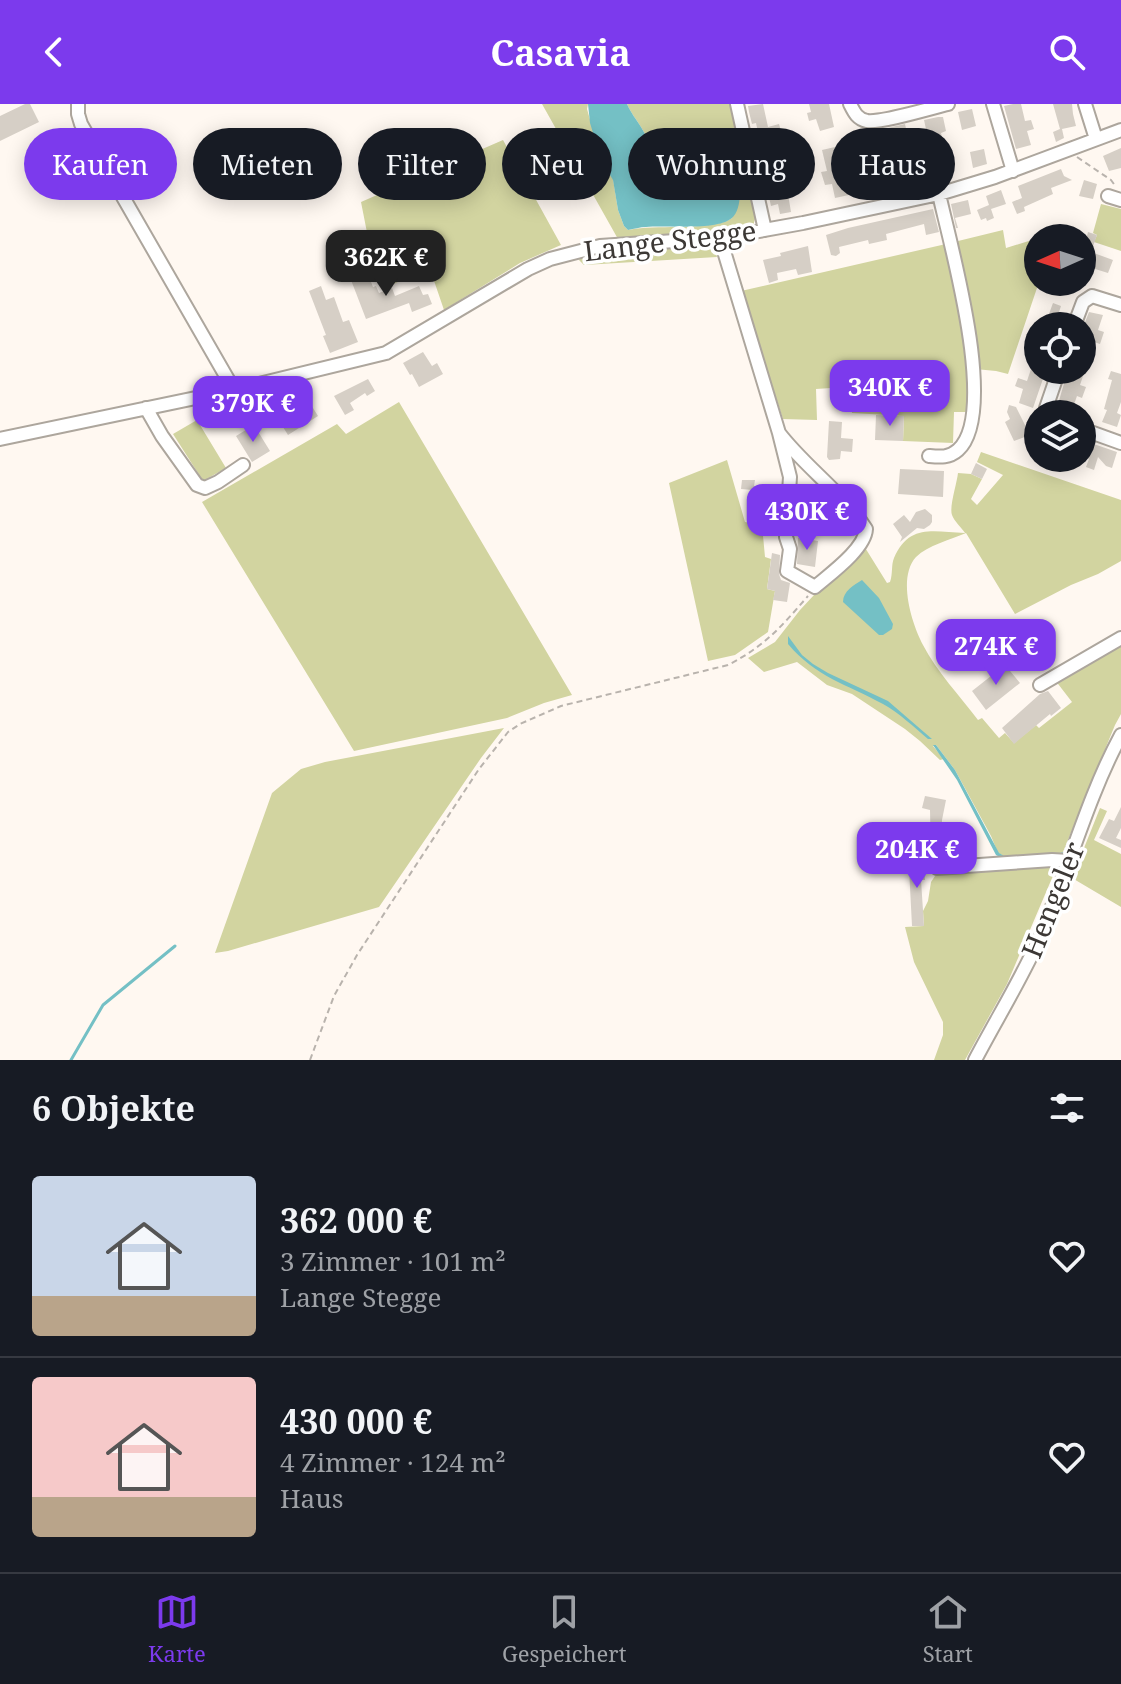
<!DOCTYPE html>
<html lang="de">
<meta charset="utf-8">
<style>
body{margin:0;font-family:"Noto Serif",serif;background:#20242c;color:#f1f3f6;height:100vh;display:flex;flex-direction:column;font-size:30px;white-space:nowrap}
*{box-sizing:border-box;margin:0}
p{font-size:26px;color:#9ea1a6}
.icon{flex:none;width:44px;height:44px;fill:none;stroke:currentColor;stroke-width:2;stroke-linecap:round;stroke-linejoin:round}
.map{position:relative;height:956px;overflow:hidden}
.panel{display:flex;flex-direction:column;background:#171b24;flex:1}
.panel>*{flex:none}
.guide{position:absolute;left:24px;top:24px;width:1074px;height:72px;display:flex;gap:16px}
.needle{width:52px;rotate:267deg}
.controls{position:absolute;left:1024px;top:120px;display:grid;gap:16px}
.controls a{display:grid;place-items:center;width:72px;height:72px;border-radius:50%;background:#171b24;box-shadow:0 4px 20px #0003;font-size:40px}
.price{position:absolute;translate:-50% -68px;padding:0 18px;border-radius:16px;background:#7c3aed;color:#fff;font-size:26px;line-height:52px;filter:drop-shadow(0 2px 4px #0008)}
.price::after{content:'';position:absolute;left:50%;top:48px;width:24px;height:18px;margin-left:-12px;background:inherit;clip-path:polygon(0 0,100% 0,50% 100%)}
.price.active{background:#222;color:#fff}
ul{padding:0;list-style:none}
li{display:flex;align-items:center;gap:24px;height:200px;padding:0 32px}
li+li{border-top:2px solid #363941}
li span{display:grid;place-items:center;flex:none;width:224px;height:160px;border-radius:8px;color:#555}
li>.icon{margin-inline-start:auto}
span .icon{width:96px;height:96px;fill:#fffc;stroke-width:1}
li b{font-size:34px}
h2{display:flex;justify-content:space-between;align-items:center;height:96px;padding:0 32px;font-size:34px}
.chip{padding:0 28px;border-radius:36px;background:#171b24;box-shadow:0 4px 20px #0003;font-size:28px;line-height:72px}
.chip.active{background:#7c3aed;color:#fff}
header{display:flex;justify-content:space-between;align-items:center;height:104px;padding:0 32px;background:#7c3aed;color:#fff;font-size:36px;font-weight:700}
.menu{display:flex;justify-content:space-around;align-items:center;height:112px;border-top:2px solid #363941;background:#171b24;font-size:22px;color:#9ea1a6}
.menu a{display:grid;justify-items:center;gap:4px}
.menu .active{color:#7c3aed}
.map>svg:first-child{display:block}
.green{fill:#d2d4a0}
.water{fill:#74c0c5}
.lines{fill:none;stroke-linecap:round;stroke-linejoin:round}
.stream{stroke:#74c0c5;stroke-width:3}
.building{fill:#d6cfc6}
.minor-casing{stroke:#ada69d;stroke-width:16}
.path{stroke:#b9b3ad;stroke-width:2;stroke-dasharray:6 4;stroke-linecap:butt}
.minor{stroke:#fff;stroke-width:12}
.labels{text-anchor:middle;stroke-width:7;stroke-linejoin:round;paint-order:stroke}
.street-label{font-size:28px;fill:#3c3835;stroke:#fff}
</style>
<header><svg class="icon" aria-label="back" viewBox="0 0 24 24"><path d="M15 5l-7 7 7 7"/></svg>Casavia<svg class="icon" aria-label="search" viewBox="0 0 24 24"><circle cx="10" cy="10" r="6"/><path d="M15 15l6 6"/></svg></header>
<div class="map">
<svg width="1121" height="956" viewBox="0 0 1121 956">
<rect width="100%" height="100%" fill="#fff8f1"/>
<path class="green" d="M542 0H588L587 5 602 58 613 75 618 106 624 122 628 126C660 120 695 127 727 117L732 114 740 86 731 68 707 55 692 57 686 50C654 53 656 49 641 23 636 15 631 9 627 0H730L755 115 753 122 714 130 618 135Z
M503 36 561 141 520 159 444 206 430 165 393 180 374 164 361 98Z
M1101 100 1121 105V147L1094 138 1097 131 1093 129Z
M1003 126 1006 144 1032 136 1038 152 1039 178 1008 270 996 267 975 265 954 138Z
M946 140 968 236 970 308H954L953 339 903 337 904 312 852 309 846 283 816 285 817 316 783 315 741 187Z
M700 141 710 142 715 144 717 153 584 161 579 156 582 151 617 146Z
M399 298 572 591 544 599 507 614 354 647 202 398 337 320 346 330Z
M197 316 226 364 203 377 173 330Z
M981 348 1121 396V457L1098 470 1071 481 1015 510 966 429C950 436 928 441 916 453 897 474 912 520 923 541 937 568 960 592 978 616L982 614 999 634 1005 629 1014 639 1036 621 1039 624 1072 598 1055 576 1121 538V610L1115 621 1063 748 1057 750 1006 753 998 749 991 732 955 666 936 641 933 642 944 655 940 656 920 637 905 625 852 590 827 581 797 558 764 568 748 554 775 538 800 506 828 476 864 442 887 479 890 478C893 470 891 461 894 454 909 419 934 428 965 429 962 424 954 417 952 411 949 403 957 379 958 369L971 370 982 375 971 395 977 401 1003 371 977 358Z
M727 356 745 418 762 421 765 453 771 455 767 485 775 487 768 528 735 551 708 557 669 379Z
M504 624 481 654 379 803 228 847 215 849 272 689 301 665 325 658Z
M1100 704 1107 707 1094 736 1121 750V803L1072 774Z
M1058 760 1007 880 965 956H934L943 931V918L914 858 905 823 924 822 923 807 928 797 931 778 937 769Z"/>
<path class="water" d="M588 0H627C631 9 636 15 641 23 656 49 654 53 687 50L692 57 707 55H728C730 65 736 74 739 84 741 92 739 108 732 114 717 127 667 121 646 123 640 123 634 125 628 126L624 122 618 106 613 76 602 58 590 19Z
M862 476 879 494 893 520 892 525 883 531H879L843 498C843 487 854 481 862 476Z
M788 532 802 551 813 560 828 569 888 597 932 635H928C914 623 899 609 883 600 846 580 816 573 788 540Z
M933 641H936L955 666 999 749 1006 753 1057 750 1063 748 1061 752 1006 756 996 751 957 676Z"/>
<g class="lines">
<path class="stream" d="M71 956 103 901 175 842"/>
</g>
<path class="building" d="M25 0H30L39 18 0 37V12Z
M763 0 768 23 779 20 786 45H782L792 90H788L791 108 780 110 778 100 771 102 759 49 762 48 756 19 752 20 749 8 748 2Z
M809 0H829L834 23 820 27 816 15 809 17 807 9 811 8Z
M1013 0H1021L1025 17 1031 16 1034 25 1027 27 1031 41 1016 45 1004 2Z
M1053 0H1072L1073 10 1076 22 1062 25 1064 34 1056 38 1053 28 1060 25Z
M972 5 976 22 962 26 958 8Z
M938 13H943L946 27 941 29 951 68 937 72 933 58 927 59 922 35 928 34 924 16Z
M905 20 909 38 896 41 900 61 914 60 918 76 903 79 901 69 894 71 888 43 862 49 857 31Z
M835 43 838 54 833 55 837 72 856 68 853 46 860 45 866 70 880 67 883 84 869 87 867 78 848 82 849 91 835 94 832 80 825 81 821 68 827 67 822 46Z
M1121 44V64L1109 67 1103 52Z
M984 45 987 60 973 64 970 48Z
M1061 65 1064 72 1072 76 1051 84 1053 90 1024 103 1025 107 1017 110 1012 98 1022 94 1018 82Z
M1084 76 1097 80 1093 95 1079 92Z
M1001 86 1006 100 991 105 994 114 987 117 986 114 981 116 977 106 989 101 986 92Z
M968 96 971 110 955 114 958 124H956L951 100Z
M933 105 939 128 926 131 924 120 886 130 887 136 869 140 868 136 839 143 840 149 836 152 831 151 826 131 848 124Z
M1088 128 1097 131 1091 148 1082 152Z
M808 142 812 168 798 171 796 165 777 169 778 176 769 179 763 156 781 152 780 149Z
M1091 148 1113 156 1108 169 1092 164V162L1087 160Z
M368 170 373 183 376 182 379 189 392 184 395 192 419 182 423 191 428 190 432 200 412 208 409 199 366 215 351 176Z
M321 182 326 196 334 193 343 218 349 216 358 238 330 249 323 232 326 231 309 187Z
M1053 199 1061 202 1059 208 1065 209 1061 222 1046 218Z
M1089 208 1103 211 1098 226 1104 228 1100 240 1094 238 1090 250 1082 247V226Z
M423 248 432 262 437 259 443 270 419 283 412 270 410 271 403 259Z
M1036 250H1038V266H1046L1033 304 1019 299 1023 285 1015 282 1018 274 1027 277Z
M1068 266H1085L1080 281 1086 283 1082 294 1077 292 1071 309 1059 304 1060 300H1058Z
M1111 267 1121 270V298L1117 309 1121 311 1117 323 1102 318 1107 306 1104 305 1112 276 1108 275Z
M368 275 375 287 367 292 365 289 350 299 354 306 345 311 334 292Z
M308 296 318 312 288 331 278 315Z
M1009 301 1016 303 1030 331 1014 337 1005 318 1010 315 1007 308Z
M876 311 904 312 903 337 875 336Z
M829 317 842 318 841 334 853 335 852 348 841 347 840 355 829 356 827 353Z
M254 321 270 347 252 358 236 332Z
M1031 329 1038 332V345L1026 341Z
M1082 336 1117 348 1112 364 1106 362 1098 353 1094 366 1086 363 1089 355 1082 352Z
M976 359 987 365 982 375 971 370Z
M900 365 944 367 943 393 898 390Z
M742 376H755L754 382 771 384 770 399 753 398V386L741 385Z
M925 405 932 411V418L930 421 924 425 917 424 900 438 902 433 893 420 904 411 910 418 916 408Z
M798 434 818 437 815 463 797 460Z
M772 449 780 451 779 470 781 476 790 479 787 498 773 496 775 487 767 485Z
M1005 561 1020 579 986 606 972 587Z
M1048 587 1061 604 1051 612 1050 610 1014 640 1002 624 1040 590Z
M925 692 946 696 942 716V738L958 737 960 752 931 753 930 706 922 704Z
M1121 703V724L1116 734 1121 736V744L1099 734 1109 715 1114 717Z
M912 751H923L925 776H921L924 822H912L909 764H913Z"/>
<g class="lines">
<defs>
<path id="minor" d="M78 0V10L81 20 234 286
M737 0 765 126
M850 0C854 8 857 15 867 17 882 19 931 4 948 0
M993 0 1013 67
M1085 0 1096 35
M1108 92 1121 96
M720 134 779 329C805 363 843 389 866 425 865 445 830 470 815 483L787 467 790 445 786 433 790 373 779 329
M1074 222 1083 198 1092 192 1121 201
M146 304 162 332 197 381 205 384 218 378 243 361
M1050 310 1046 304 1059 266
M1082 325 1121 339
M0 335 234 286 386 249 528 165 550 155 600 142 720 134 803 119 939 90 995 73 1121 26
M929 352C940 353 949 354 958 346 999 309 950 140 939 90
M1040 581 1121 534
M937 764 1052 756 1069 757
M975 956C997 914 1022 874 1041 831 1068 766 1088 692 1121 631"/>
</defs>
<use href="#minor" class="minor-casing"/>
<path class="path" d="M1077 53 1111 76 1116 83
M310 956 334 892 357 851 479 665 508 628 520 620 561 602 728 561C765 542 781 523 808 492"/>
<use href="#minor" class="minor"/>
</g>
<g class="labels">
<g class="street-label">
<text transform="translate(670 137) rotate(-7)" y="10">Lange Stegge</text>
<text transform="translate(1053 796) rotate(-68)" y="10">Hengeler</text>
</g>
</g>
</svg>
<div class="controls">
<a><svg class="needle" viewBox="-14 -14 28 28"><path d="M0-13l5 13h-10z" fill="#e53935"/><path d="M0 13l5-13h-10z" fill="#9ea1a6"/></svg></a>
<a><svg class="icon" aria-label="locate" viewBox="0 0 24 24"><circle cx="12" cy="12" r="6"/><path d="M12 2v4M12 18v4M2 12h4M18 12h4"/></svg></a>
<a><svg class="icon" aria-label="layers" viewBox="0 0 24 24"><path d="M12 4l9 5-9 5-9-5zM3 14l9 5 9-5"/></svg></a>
</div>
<b class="price active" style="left:386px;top:194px">362K €</b>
<b class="price" style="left:890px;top:324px">340K €</b>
<b class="price" style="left:253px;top:340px">379K €</b>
<b class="price" style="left:807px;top:448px">430K €</b>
<b class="price" style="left:996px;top:583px">274K €</b>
<b class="price" style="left:917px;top:786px">204K €</b>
<div class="guide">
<a class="chip active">Kaufen</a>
<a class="chip">Mieten</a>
<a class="chip">Filter</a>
<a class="chip">Neu</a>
<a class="chip">Wohnung</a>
<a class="chip">Haus</a>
</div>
</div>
<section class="panel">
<h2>6 Objekte<svg class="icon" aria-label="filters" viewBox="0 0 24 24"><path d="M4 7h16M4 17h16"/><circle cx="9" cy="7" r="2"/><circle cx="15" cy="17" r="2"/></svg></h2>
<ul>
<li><span style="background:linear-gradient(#c9d6e8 75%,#b9a48a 0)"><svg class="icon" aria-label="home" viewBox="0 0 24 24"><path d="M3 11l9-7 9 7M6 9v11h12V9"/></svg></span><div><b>362 000 €</b><p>3 Zimmer · 101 m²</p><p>Lange Stegge</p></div><svg class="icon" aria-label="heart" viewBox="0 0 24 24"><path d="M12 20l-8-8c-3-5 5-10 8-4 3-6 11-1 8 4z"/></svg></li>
<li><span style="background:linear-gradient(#f6c9c9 75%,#b9a48a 0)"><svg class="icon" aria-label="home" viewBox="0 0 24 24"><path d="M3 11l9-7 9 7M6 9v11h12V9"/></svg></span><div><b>430 000 €</b><p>4 Zimmer · 124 m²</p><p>Haus</p></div><svg class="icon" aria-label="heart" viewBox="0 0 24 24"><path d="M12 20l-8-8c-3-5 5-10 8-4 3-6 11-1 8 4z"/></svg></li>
</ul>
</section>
<nav class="menu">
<a class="active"><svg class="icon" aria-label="map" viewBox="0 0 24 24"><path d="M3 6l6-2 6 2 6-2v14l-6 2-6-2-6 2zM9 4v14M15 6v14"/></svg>Karte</a>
<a><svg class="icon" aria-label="saved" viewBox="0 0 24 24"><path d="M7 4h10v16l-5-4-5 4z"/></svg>Gespeichert</a>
<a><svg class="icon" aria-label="home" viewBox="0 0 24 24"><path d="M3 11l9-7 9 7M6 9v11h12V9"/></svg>Start</a>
</nav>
